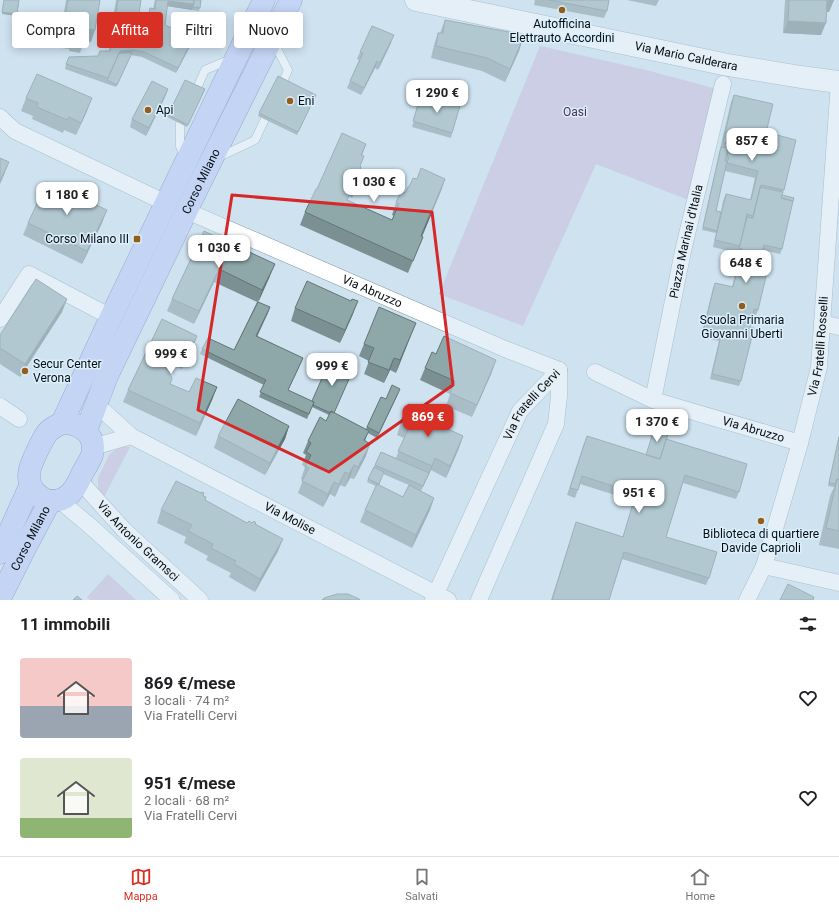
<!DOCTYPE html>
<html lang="it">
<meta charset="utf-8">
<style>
body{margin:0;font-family:Roboto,sans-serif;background:#f2f2f2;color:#202124;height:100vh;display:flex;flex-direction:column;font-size:15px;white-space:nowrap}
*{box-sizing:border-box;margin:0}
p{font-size:13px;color:#757577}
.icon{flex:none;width:22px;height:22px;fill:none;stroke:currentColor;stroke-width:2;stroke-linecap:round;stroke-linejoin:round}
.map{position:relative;height:600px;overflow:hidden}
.sheet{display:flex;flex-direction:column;background:#fff;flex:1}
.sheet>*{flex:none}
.hud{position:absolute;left:12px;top:12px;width:400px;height:36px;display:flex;gap:8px}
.price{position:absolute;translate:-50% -34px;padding:0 9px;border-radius:8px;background:#fff;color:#222;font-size:13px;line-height:26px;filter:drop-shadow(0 1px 2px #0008)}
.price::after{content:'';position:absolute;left:50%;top:24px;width:12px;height:9px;margin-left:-6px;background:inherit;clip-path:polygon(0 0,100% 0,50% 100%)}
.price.on{background:#d93025;color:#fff}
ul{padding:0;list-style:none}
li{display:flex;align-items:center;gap:12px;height:100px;padding:0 20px}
li span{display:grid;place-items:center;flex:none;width:112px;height:80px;border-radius:4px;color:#555}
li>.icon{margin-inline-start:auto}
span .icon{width:48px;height:48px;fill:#fffc;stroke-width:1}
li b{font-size:17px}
h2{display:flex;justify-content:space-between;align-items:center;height:48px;padding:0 20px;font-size:17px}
.pill{padding:0 14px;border-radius:4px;background:#fff;box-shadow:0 2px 10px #0003;font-size:14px;line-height:36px}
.pill.on{background:#d93025;color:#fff}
.menu{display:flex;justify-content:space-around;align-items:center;height:56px;border-top:1px solid #e0e0e0;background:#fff;font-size:11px;color:#757577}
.menu a{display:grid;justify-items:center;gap:2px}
.menu .on{color:#d93025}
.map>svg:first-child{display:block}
.green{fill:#c7b7d8}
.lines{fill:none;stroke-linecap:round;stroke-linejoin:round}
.lane-casing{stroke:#8295a2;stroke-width:9}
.street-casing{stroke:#8295a2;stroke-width:17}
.secondary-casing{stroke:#8295a2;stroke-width:23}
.primary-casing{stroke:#5969a5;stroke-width:23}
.lane{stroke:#fff;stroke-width:8}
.street{stroke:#fff;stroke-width:16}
.secondary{stroke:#fff;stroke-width:22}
.primary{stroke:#b6c3f8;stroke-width:22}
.wall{fill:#7a9092;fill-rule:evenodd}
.shaded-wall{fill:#637677}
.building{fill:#8ea8aa;stroke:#637677}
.marked{fill:none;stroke:#d62828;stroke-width:3;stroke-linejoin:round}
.poi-dot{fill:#965c1a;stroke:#dbeffd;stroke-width:1.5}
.labels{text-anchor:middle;stroke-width:3;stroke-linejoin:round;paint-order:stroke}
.poi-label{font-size:12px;fill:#060d11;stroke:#dbeffd}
.street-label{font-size:12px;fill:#060d11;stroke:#dbeffd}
.park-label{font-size:12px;fill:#49305e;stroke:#dbeffd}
</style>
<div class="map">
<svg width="839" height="600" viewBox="0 0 839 600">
<rect width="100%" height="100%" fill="#cee2f0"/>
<path class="green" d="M540 46 646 70 717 89 691 201 596 164 523 326 439 294Z
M122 447H130L103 499 98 490V478L109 455 115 450Z
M108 574 136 600H90L87 597Z"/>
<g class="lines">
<defs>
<path id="lane" d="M273 41 288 70 283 82
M197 88 205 70 231 59
M180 124V146L185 158
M217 158 255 140 265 119"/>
<g id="street">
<path d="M0 117 15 131 166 203"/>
<path id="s1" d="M187 211 505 349 559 370"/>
<path d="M0 319 29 274 111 317"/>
<path d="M822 323 839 327"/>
<path id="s2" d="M595 372 653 400 800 443"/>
<path id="s3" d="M653 400 683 251 723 84"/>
<path id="s4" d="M97 405 131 436 448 600"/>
<path d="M0 406 19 419"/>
<path d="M93 447 131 436"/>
<path id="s5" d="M79 480 124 530 200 600"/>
<path d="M59 500 89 525 172 600"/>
<path d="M764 566 839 583"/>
<path id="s6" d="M433 600 520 411 559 370"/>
<path d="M479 600 556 424 559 396V370"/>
<path id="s7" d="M747 600 764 566 800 443 819 367 839 82"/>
</g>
<g id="secondary">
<path id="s8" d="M416 0 728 65 801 77 839 82"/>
</g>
<g id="primary">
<path d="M62 423 111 317 264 0"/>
<path d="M62 423C80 423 97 434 92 455 90 461 85 468 82 474 78 482 75 491 67 496 63 500 56 501 50 501 35 498 26 483 30 469 32 461 42 440 47 433 51 428 56 426 62 423Z"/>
<path id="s9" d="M86 431 107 376 197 189 291 0"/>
<path d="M0 553 30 486"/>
<path id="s10" d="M0 598 24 550 50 501"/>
</g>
</defs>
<use href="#lane" class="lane-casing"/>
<use href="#street" class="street-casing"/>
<use href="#secondary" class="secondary-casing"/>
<use href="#primary" class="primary-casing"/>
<use href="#lane" class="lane"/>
<use href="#street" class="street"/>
<use href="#secondary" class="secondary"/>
<use href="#primary" class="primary"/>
</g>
<path class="wall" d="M66 0H100L91 42 84 41 80 53 69 51V49L61 48 63 38 60 37Z
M116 0H141L137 27 146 28 148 14 150 8 153 9 155 0H201L199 11 167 6 165 25 178 31 195 37 176 73 142 57 131 55 116 87 65 69 66 64 98 56 100 51H109L110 42H109Z
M535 0H609L607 11 604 18 534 5Z
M627 0H659L656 6Z
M785 0H834L829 12H826L821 35 783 33Z
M445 20 523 38 519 51 505 82 482 71 431 58 434 45 438 33H440Z
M391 43 378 70 375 68 361 95 347 88 359 60 357 59 360 52Z
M168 89 165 97 146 136 130 127 132 119Z
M205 89 187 127 167 117 168 115Z
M316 95 297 135 258 116 259 113Z
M421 95 452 133 451 138 412 127Z
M734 95 762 149 768 150 773 134 784 190 782 195V249L780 254 763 250 762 254 758 310 756 315 753 314 750 327 741 381 739 386 710 379 719 341 701 337 713 288 715 283 732 287 740 254 713 247 716 233 702 230 720 149 731 102ZM725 171 755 178 750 200 726 194 723 201 721 212 716 211Z
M26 98 87 111 76 135 64 130 63 133 32 119 33 116 21 111Z
M366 144 362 156H364L360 167H361L359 174 361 175 352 198 349 196 347 200 392 220 394 216 392 215 396 202 417 179H445L441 191 422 236 423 237 408 273 300 225 305 212 317 189Z
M28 223H102L82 264 23 235Z
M204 231 270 276 258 302 270 307 257 336 303 358 288 390 366 429 381 397 386 399 398 394 377 438 368 433 365 441 366 456 354 479 350 478 345 487 340 485 335 497 330 494 323 507 298 493 303 480 301 479 305 467 302 465 306 455 303 453 308 441 326 421 329 415 312 407 307 419 259 397 264 385 200 354 202 349 234 350 257 302 214 282 194 324 167 311 172 299Z
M67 299 62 312 20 377 0 364V335Z
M295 308 353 314 340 343 291 321Z
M162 319 197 336 192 348 182 369 167 362 164 367 170 384 189 392 217 387 212 400 196 436 123 402 128 390Z
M416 323 396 373 390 370 384 383 364 374 369 361 359 356 364 344Z
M436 354 492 372 472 417 446 406 450 394 420 380 425 368Z
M431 421 463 436 459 448 446 478 431 470 421 491 412 487 434 498 430 510 412 548 360 522 365 510 376 486 367 482 368 479 381 452 396 458 404 438 397 435 401 422ZM383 474 409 485 403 497 379 485Z
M289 426 285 439 265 475 214 448 218 436Z
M839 435V549L819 545 830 496 834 487 828 486Z
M665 442 739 492 736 499 683 483 666 537 709 578 706 585 622 559 609 600H551L576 522 623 537 634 501 580 484 575 498 567 495 584 443 646 455Z
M203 496 205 500 247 523 255 524 278 551 255 592 229 577 231 573 206 560 208 556 184 543 186 537 157 523 161 510Z"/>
<path class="shaded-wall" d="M827 0H834L829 12H822Z
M168 1 194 4 192 10 166 6Z
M2 12 17 14 16 16 2 14Z
M788 21 826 23 821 35 783 33Z
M64 25H67L63 38 60 37Z
M87 29 95 30 91 42 84 41Z
M196 32 195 37 176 73 178 68Z
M394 35 391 43 378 70 380 63Z
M523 38 519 51 505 82 510 69Z
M133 50 131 55 116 87 117 85 118 56 120 51Z
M377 61 375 68 361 95 364 88Z
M168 89 165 97 146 136 149 128Z
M92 98 87 111 76 135 81 123Z
M9 162 4 175 0 184V181Z
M361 175 357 187 352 198 357 185Z
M445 179 441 191 417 249 428 219Z
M107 210 102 223 82 264 87 251Z
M275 264 270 276 258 303 262 290Z
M219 269 214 282 194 324 199 311Z
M67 299 62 312 20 377 25 364Z
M358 301 353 314 340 343 345 330Z
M270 307 268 313 255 341 256 336Z
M416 323 411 335 396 373 400 360Z
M197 336 192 348 182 369 187 357Z
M171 349 167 362 159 379 164 367Z
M303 358 301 363 286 395 288 390Z
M394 358 390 370 384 383 389 370Z
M496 360 492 372 472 417 477 405Z
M217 387 212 400 196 436 200 423Z
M400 389 398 394 377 438 379 433Z
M289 426 285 439 265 475 270 463Z
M463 436 459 448 446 478 450 466Z
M370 444 366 456 354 479 358 467Z
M435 458 431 470 421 491 423 486Z
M354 465 350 478 345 487 349 474Z
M345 472 340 485 335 497 339 484Z
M334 482 330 494 323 507 328 494Z
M434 498 430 510 412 548 416 535Z
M283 539 278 551 255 592 260 579Z"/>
<path class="building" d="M4 0H19L17 14 2 12Z
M68 0H100L95 30 87 29 85 40 73 38 74 37 66 35 67 25H64Z
M118 0H141L136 33 114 29Z
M156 0H194V4L168 1 165 25 178 31 181 25 196 32 178 68 144 52 133 50 120 51 108 78 66 64 69 57 98 56 100 51H110L112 37 133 40 136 33 137 27 147 29 150 8 155 9Z
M194 0H201L200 8 193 7Z
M549 0H609L607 11Z
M789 0H827L826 23 788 21Z
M445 20 509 32 523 38 510 69 487 58 436 46 438 33H443Z
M372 26 394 35 380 63 377 61 364 88 350 81 363 53 360 52Z
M119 53H132L117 85 107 80Z
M37 74 92 98 81 123 69 117 67 120 37 107 38 103 26 98Z
M278 76 316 95 298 132 259 113Z
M185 80 205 89 188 125 168 115Z
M152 81 168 89 149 128 132 119Z
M421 95 460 106 452 133 413 121Z
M734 95 773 104 762 149 769 151 773 134 796 140 784 190 761 185 753 216 747 214 740 246 715 240 726 194 751 200 758 171 727 163 729 157 727 156 730 144 723 142Z
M342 133 366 144 361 155 364 156 360 166 361 167 358 173 361 175 357 185 354 184 347 200 392 220 399 204 396 202 401 192 405 193 408 187H409L413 178 417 179 421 168 445 179 428 219 421 236 423 237 413 261 305 212 316 189H317Z
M721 147 728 148 725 161H727L716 211 721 212 717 231 703 227Z
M0 158 9 162 0 181Z
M47 182 107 210 87 251 28 223Z
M760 187 783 192 781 198 793 201 782 249 764 245 762 254 771 256 758 310 754 309 750 327 754 328 741 381 712 374 721 336 703 332 715 283 733 287 742 249 739 248 747 217 753 218Z
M782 195 794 198 793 201 781 198Z
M204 231 275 264 262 290 219 269 199 311 172 299Z
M36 279 67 299 25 364 0 348V335Z
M307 281 351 301 352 299 358 301 345 330 295 308Z
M258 302 270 307 256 336 303 358 288 390 314 402 309 414 260 392 266 380 202 349 208 338 234 350Z
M379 307 416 323 400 360 394 358 389 370 368 362 374 348 364 344Z
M162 319 197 336 187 357 171 349 164 367 169 370 172 379 170 384 189 392 196 378 217 387 200 423 128 390Z
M444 336 496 360 477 405 450 393 455 381 425 368 432 352 436 354Z
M330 360 353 370 334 413 331 411V413L313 405 314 402 312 401Z
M392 385 400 389 379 433 367 427 381 397 386 399Z
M238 399 289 426 270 463 218 436Z
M409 404 434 415 431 421 463 436 450 466 435 458 432 466 398 451 410 426 401 422Z
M331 411 369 431 364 440 370 444 358 467 354 465 349 474 345 472 339 484 334 482 328 494 302 481 309 468 305 467 311 455 306 452 311 443 308 441 320 417 326 421Z
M655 426 669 431 660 459 646 455Z
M587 436 660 459 666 439 747 464 739 492 685 475 666 537 717 552 709 578 624 552 609 600H552L576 522 623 537 634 500 640 501 641 495 582 476 578 490 570 488Z
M839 437V480L837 479 835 484 829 483Z
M381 452 429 473 423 486 375 465Z
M374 467 384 472 379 484 368 479Z
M837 479 839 480V531L826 528Z
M176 481 201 493V492L204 493 203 496 206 497 205 500 247 523 249 521 252 523 254 521 256 523 255 524 283 539 260 579 234 564 236 561 211 548 213 544 188 531 192 525 161 510Z
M377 484 403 497 409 485 434 498 416 535 365 510Z
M788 584 814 597 813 600H780Z
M337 594H348L359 599 360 600H322L324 598Z
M77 596 82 600H73Z"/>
<path d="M0 0H839V600H0ZM232 195 432 212 453 385 329 472 198 410Z" fill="#cee2f0" fill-opacity=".55" fill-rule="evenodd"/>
<path class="marked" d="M232 195 432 212 453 385 329 472 198 410Z"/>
<g class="poi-dot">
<circle cx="562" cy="10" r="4"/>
<circle cx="290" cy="101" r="4"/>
<circle cx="148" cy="110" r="4"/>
<rect x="133" y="235" width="8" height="8" rx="2"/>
<circle cx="742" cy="306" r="4"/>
<circle cx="25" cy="371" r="4"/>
<circle cx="761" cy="521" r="4"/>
</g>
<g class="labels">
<g class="poi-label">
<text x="562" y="28">Autofficina<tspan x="562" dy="14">Elettrauto Accordini</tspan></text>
<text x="298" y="105" text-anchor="start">Eni</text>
<text x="156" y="114" text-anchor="start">Api</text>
<text x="129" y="243" text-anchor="end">Corso Milano III</text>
<text x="742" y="324">Scuola Primaria<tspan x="742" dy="14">Giovanni Uberti</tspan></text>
<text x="33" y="368" text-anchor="start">Secur Center<tspan x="33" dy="14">Verona</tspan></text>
<text x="761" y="538">Biblioteca di quartiere<tspan x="761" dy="14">Davide Caprioli</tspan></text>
</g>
<g class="street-label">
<text dy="4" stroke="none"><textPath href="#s8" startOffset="276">Via Mario Calderara</textPath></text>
<text dy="4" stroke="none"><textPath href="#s9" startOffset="275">Corso Milano</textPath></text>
<text dy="4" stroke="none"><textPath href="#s3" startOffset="162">Piazza Marinai d'Italia</textPath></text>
<text dy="4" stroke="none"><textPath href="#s1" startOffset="202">Via Abruzzo</textPath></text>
<text dy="4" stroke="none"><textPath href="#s7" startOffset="265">Via Fratelli Rosselli</textPath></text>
<text dy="4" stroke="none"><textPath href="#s6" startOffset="220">Via Fratelli Cervi</textPath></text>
<text dy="4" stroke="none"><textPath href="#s2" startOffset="169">Via Abruzzo</textPath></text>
<text dy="4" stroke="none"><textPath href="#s4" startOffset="225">Via Molise</textPath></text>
<text dy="4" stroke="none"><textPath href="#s10" startOffset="67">Corso Milano</textPath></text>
<text dy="4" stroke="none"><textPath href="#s5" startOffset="85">Via Antonio Gramsci</textPath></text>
</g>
<g class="park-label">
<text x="575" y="116">Oasi</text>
</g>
</g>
</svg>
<b class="price" style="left:437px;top:114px">1 290 €</b>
<b class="price" style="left:752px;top:162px">857 €</b>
<b class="price" style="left:374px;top:203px">1 030 €</b>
<b class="price" style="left:67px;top:216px">1 180 €</b>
<b class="price" style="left:219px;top:269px">1 030 €</b>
<b class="price" style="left:746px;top:284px">648 €</b>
<b class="price" style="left:171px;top:375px">999 €</b>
<b class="price" style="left:332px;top:387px">999 €</b>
<b class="price on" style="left:428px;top:438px">869 €</b>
<b class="price" style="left:657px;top:443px">1 370 €</b>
<b class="price" style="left:639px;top:514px">951 €</b>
<div class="hud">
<a class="pill">Compra</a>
<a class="pill on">Affitta</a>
<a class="pill">Filtri</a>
<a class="pill">Nuovo</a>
</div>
</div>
<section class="sheet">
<h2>11 immobili<svg class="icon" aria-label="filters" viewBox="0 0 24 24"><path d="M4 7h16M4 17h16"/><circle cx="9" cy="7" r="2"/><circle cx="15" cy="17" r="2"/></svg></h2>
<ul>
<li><span style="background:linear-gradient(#f6c9c9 60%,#9aa5b1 0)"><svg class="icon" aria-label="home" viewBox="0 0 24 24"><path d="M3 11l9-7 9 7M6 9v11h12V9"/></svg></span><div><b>869 €/mese</b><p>3 locali · 74 m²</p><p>Via Fratelli Cervi</p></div><svg class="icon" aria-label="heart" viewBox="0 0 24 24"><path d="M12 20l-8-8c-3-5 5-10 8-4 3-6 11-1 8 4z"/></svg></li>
<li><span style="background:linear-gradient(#dfe7d0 75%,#8fb573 0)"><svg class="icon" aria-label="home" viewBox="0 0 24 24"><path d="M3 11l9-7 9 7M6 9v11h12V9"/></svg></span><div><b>951 €/mese</b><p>2 locali · 68 m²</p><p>Via Fratelli Cervi</p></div><svg class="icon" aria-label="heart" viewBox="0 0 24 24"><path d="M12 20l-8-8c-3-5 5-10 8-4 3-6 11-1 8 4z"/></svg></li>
</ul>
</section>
<nav class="menu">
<a class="on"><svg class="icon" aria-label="map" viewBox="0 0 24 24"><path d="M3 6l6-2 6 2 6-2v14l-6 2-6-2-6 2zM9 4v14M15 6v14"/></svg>Mappa</a>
<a><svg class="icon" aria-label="saved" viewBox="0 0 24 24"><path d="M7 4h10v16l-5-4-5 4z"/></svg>Salvati</a>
<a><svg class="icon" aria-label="home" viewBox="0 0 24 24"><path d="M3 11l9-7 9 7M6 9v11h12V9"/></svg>Home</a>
</nav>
